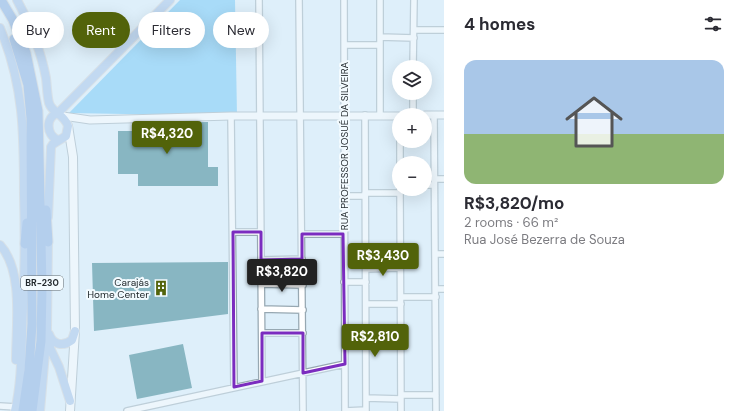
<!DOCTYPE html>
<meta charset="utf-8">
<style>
body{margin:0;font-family:"DM Sans",sans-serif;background:#f7f7f7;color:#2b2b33;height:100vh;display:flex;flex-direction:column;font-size:15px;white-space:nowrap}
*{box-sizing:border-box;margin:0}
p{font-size:13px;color:#7c7c81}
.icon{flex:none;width:22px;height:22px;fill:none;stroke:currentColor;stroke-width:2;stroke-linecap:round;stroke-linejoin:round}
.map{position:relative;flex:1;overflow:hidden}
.details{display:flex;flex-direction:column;background:#fff;width:300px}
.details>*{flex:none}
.banner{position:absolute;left:12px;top:12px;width:372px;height:36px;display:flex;gap:8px}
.fabs{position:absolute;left:392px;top:60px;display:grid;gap:8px}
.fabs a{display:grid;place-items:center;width:40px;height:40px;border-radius:50%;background:#fff;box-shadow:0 4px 16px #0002;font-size:20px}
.price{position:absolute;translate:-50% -34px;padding:0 9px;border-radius:4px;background:#52630a;color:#fff;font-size:13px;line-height:26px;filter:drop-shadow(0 1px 2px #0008)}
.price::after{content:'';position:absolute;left:50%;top:24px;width:12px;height:9px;margin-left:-6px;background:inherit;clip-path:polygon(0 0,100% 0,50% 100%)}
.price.on{background:#222;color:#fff}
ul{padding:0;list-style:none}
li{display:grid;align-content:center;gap:8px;height:212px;padding:0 20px}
li span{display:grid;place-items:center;height:124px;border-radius:12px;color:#555}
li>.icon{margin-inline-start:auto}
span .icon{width:72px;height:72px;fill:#fffc;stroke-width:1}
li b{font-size:17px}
h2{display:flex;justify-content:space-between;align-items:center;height:48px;padding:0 20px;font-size:17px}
.tag{padding:0 14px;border-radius:18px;background:#fff;box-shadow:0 4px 16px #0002;font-size:14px;line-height:36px}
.tag.on{background:#52630a;color:#fff}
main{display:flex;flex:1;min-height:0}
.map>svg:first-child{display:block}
.green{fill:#67c4f6}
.building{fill:#21727f}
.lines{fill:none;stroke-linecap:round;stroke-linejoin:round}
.minor-casing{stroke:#97a8b2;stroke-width:8}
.tertiary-casing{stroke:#97a8b2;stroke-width:9}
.secondary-casing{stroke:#97a8b2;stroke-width:10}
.primary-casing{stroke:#cfd0d1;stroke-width:10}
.trunk-casing{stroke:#cfd0d1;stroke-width:11}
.minor{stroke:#fff;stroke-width:5.5}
.tertiary{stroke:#fff;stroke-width:7}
.secondary{stroke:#fff;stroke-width:8}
.primary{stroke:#a1bee6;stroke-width:8}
.trunk{stroke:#82a8de;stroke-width:9}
.marked{fill:none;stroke:#7b2cbf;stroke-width:3;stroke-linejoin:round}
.labels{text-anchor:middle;stroke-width:4;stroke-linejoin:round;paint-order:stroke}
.shield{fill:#f3fbff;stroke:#61696d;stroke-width:1}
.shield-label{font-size:9px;font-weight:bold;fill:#232a2e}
.street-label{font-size:10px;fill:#232a2e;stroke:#f3fbff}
.poi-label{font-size:10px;fill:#232a2e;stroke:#f3fbff;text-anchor:end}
</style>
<main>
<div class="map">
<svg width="444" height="411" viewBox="0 0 444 411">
<rect width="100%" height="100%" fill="#deeffa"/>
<path class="green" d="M180 0H235L237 116 69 113Z"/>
<path class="building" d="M208 122V167H218V186H138V174H118V131H138V123Z
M228 262V314L94 331 92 263Z
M183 344 192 388 137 399 129 355Z"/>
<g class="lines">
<defs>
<path id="minor" d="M259 0 262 381
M299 0 303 411
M344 0 345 411 366 410
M380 0V115
M414 30H444
M380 37 414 38
M345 45H379
M413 67 414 0
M365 115 366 411
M413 115V93
M434 115 436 411
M231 116 234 387
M400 141V163
M434 179H444
M425 185H434
M400 189 401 411
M365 193H400
M344 196H365
M233 232H261
M302 234H343
M435 254H444
M261 260 302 259
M366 269 400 268
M344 282H366
M261 284 303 285
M436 289H444
M401 297H436
M366 304H401
M261 309 303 310
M262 333H303
M401 395H436
M366 398 401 399
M0 406 16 407
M127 411 345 364"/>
<path id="tertiary" d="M425 115H444
M63 116 90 120 231 116H399"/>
<path id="secondary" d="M68 126 73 157 75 331 70 411"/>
<path id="primary" d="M17 0C30 24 41 51 46 78 47 86 47 95 49 103 52 113 64 114 68 126L66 136 53 144 51 147 48 217
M0 28C24 85 24 134 24 195 25 233 25 270 23 308 21 342 23 377 15 411
M58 140C46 135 45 117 58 113L170 0
M0 245C24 271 16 326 16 360
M49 334C53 345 63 347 72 340L75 331
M49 340 50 348 59 367 70 401
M40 411 47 330 48 237"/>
<path id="trunk" d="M1 0 13 20 26 53 38 111 42 286 41 341 32 411
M14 39 28 85 31 118 32 324 29 370 23 411
M46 210 48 242
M25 244 27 223"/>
</defs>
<use href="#minor" class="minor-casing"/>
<use href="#tertiary" class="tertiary-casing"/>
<use href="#secondary" class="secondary-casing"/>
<use href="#primary" class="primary-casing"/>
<use href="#trunk" class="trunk-casing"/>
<use href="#minor" class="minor"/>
<use href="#tertiary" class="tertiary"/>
<use href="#secondary" class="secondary"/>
<use href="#primary" class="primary"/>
<use href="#trunk" class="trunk"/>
</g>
<path d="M0 0H444V411H0ZM233 232H261V260L302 259V234H343L345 364 303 373V333H262V381L234 387Z" fill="#deeffa" fill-opacity=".55" fill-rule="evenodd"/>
<path class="marked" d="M233 232H261V260L302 259V234H343L345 364 303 373V333H262V381L234 387Z"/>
<defs>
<symbol id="building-bare" viewBox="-9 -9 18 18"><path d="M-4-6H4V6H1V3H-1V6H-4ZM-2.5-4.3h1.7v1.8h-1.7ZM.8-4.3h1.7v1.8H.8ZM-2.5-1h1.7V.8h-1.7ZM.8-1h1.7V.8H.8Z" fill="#52630a" stroke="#f3fbff" stroke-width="2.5" paint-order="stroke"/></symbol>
</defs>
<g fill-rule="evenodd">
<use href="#building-bare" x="150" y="277" width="22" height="22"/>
</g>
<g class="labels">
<rect class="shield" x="21" y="276" width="42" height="14" rx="3"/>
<g class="shield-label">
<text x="42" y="286">BR-230</text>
</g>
<g class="street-label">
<text transform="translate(344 146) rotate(-90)" y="4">RUA PROFESSOR JOSUÉ DA SILVEIRA</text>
</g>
<g class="poi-label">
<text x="149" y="286">Carajás<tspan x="149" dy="12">Home Center</tspan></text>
</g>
</g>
</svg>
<div class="fabs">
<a><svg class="icon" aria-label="layers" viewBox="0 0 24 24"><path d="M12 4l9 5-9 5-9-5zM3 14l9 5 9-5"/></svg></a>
<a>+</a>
<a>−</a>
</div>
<b class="price" style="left:167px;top:155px">R$4,320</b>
<b class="price" style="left:383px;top:277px">R$3,430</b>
<b class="price on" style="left:282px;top:293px">R$3,820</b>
<b class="price" style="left:375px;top:358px">R$2,810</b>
<div class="banner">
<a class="tag">Buy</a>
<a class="tag on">Rent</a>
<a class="tag">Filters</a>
<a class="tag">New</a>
</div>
</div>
<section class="details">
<h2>4 homes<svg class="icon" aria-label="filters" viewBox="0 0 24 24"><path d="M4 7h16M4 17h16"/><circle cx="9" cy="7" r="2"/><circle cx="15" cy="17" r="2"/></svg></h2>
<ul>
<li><span style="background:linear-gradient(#a9c7e8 60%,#8fb573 0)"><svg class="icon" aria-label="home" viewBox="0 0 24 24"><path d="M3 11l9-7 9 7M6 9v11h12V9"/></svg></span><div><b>R$3,820/mo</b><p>2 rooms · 66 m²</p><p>Rua José Bezerra de Souza</p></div></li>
</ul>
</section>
</main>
